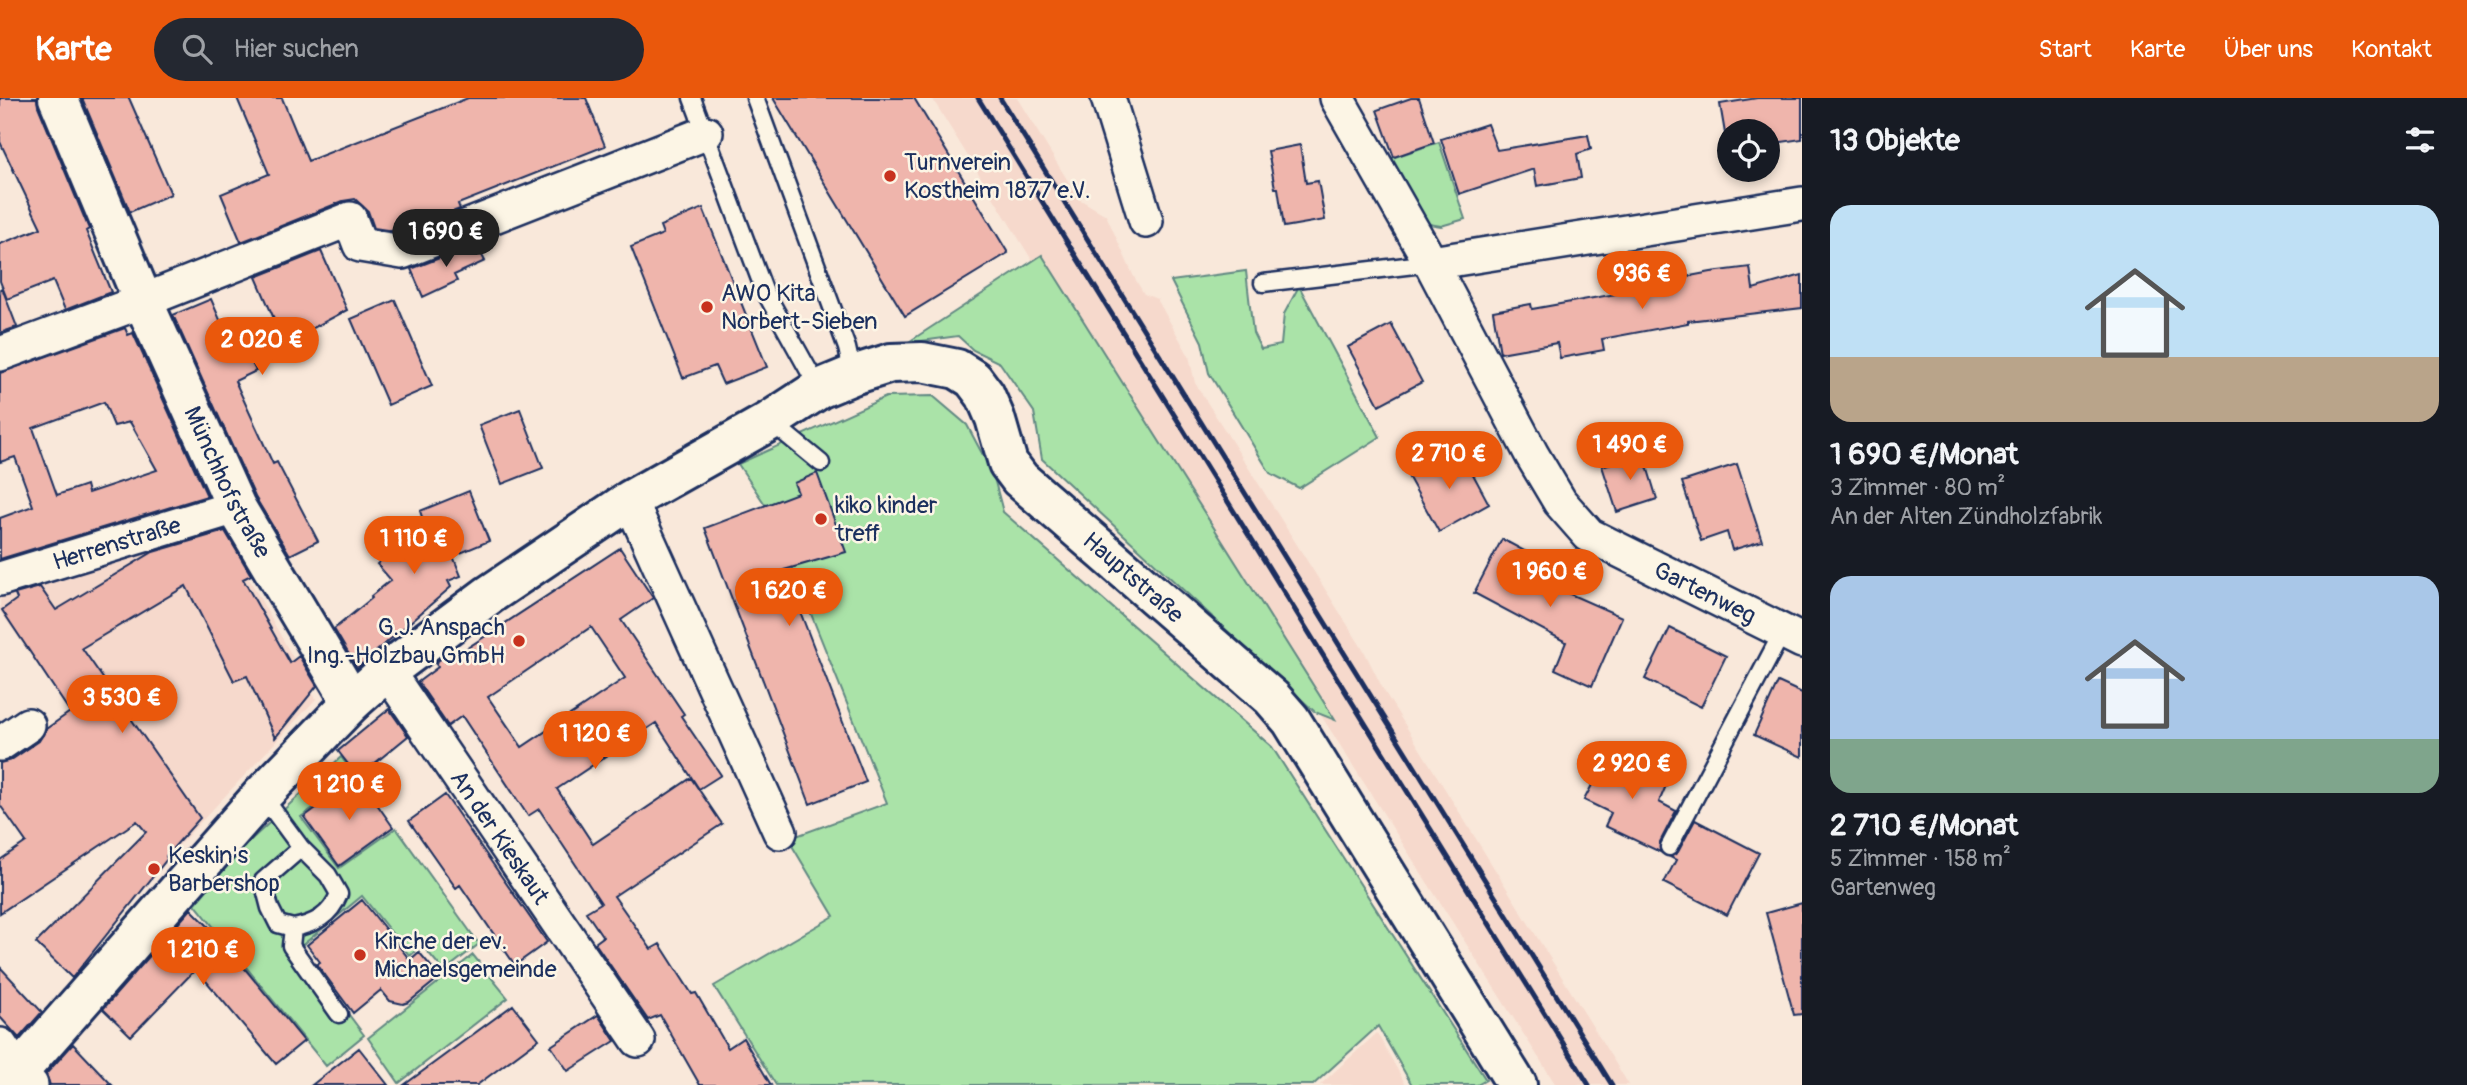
<!DOCTYPE html>
<html lang="de">
<meta charset="utf-8">
<style>
body{margin:0;font-family:Pangolin,sans-serif;background:#242831;color:#f1f3f6;height:100vh;display:flex;flex-direction:column;font-size:26px;white-space:nowrap}
*{box-sizing:border-box;margin:0}
p{font-size:23px;color:#9ea1a6}
.icon{flex:none;width:38px;height:38px;fill:none;stroke:currentColor;stroke-width:2;stroke-linecap:round;stroke-linejoin:round}
.map{position:relative;flex:1;overflow:hidden}
.sheet{display:flex;flex-direction:column;background:#171b24;width:665px}
.sheet>*{flex:none}
.fabs{position:absolute;left:1717px;top:21px;display:grid;gap:14px}
.fabs a{display:grid;place-items:center;width:63px;height:63px;border-radius:50%;background:#171b24;box-shadow:0 4px 10px #0003;font-size:35px}
.price{position:absolute;translate:-50% -60px;padding:0 16px;border-radius:24px;background:#ea580c;color:#fff;font-size:23px;line-height:46px;filter:drop-shadow(0 2px 4px #0008)}
.price::after{content:'';position:absolute;left:50%;top:42px;width:21px;height:16px;margin-left:-10px;background:inherit;clip-path:polygon(0 0,100% 0,50% 100%)}
.price.current{background:#222;color:#fff}
ul{padding:0;list-style:none}
li{display:grid;align-content:center;gap:14px;height:371px;padding:0 28px}
li span{display:grid;place-items:center;height:217px;border-radius:21px;color:#555}
li>.icon{margin-inline-start:auto}
span .icon{width:126px;height:126px;fill:#fffc;stroke-width:1}
li b{font-size:30px}
h2{display:flex;justify-content:space-between;align-items:center;height:84px;padding:0 28px;font-size:30px}
header{display:flex;align-items:center;gap:42px;box-sizing:border-box;height:98px;padding:0 35px;background:#ea580c;color:#fff}
header strong{font-size:33px}
nav{display:flex;gap:38px;margin-inline-start:auto;font-size:24px}
.search{width:490px;height:63px;background:#242831;display:flex;align-items:center;gap:18px;box-sizing:border-box;padding:0 24px;border-radius:38px;color:#9ea1a6;font-size:26px}
main{display:flex;flex:1;min-height:0}
.map>svg:first-child{display:block}
.built{fill:#f6d9cc}
.green{fill:#aae3a8;stroke:#628983;stroke-width:2}
.building{fill:#efb5ac;stroke:#1b2f5e;stroke-width:2;fill-rule:evenodd}
.lines{fill:none;stroke-linecap:round;stroke-linejoin:round}
.lane-casing{stroke:#1b2f5e;stroke-width:21}
.street-casing{stroke:#1b2f5e;stroke-width:38}
.secondary-casing{stroke:#1b2f5e;stroke-width:44}
.lane{stroke:#fcf5e5;stroke-width:16}
.street{stroke:#fcf5e5;stroke-width:33}
.secondary{stroke:#fcf5e5;stroke-width:38}
.rail{stroke:#1b2f5e;stroke-width:5}
.poi-dot{fill:#c8321e;stroke:#fcf5e5;stroke-width:2.5}
.labels{text-anchor:middle;stroke-width:5;stroke-linejoin:round;paint-order:stroke}
.poi-label{font-size:24px;fill:#1b2f5e;stroke:#fcf5e5;text-anchor:start}
.street-label{font-size:24px;fill:#1b2f5e;stroke:#fcf5e5}
</style>
<header>
<strong>Karte</strong>
<div class="search"><svg class="icon" aria-label="search" viewBox="0 0 24 24"><circle cx="10" cy="10" r="6"/><path d="M15 15l6 6"/></svg>Hier suchen</div>
<nav><a>Start</a><a>Karte</a><a>Über uns</a><a>Kontakt</a></nav>
</header>
<main>
<div class="map">
<svg width="1802" height="987" viewBox="0 0 1802 987">
<rect width="100%" height="100%" fill="#f9e8da"/>
<filter id="ink" filterUnits="userSpaceOnUse"><feTurbulence type="fractalNoise" baseFrequency=".0143" numOctaves="2"/><feDisplacementMap in="SourceGraphic" scale="14" xChannelSelector="R" yChannelSelector="G"/><feConvolveMatrix kernelMatrix="1 2 1 2 8 2 1 2 1" color-interpolation-filters="sRGB"/></filter>
<g filter="url(#ink)">
<path class="built" d="M932 0H1017L1079 101 1106 117 1134 179 1144 196 1157 201 1189 258 1195 285 1364 553 1384 593 1629 987H1556L1043 180Z
M218 425 316 601 169 758 0 513V496Z
M1377 935 1406 987H1320Z"/>
<path class="green" d="M1439 44 1465 121 1441 128 1423 125 1386 62Z
M1042 157 1335 622 1315 614 1042 361 1034 314 1000 265 973 252 958 238 907 245Z
M1246 173 1253 235 1261 251 1281 247 1284 216 1299 188 1380 339 1299 390 1270 375 1209 275 1202 244 1171 183Z
M933 298 967 327 993 376 1003 414 1272 649 1486 982 1477 987H1412L1378 928 1313 987H776L714 888 834 818 788 741 887 705 770 414 738 366 886 299Z
M341 659 356 678 301 719 339 770 396 730 479 846 444 873 422 847 410 858 362 798 299 850 364 937 326 968 195 806 241 751Z
M473 857 508 900 399 985 368 940Z"/>
<path class="building" d="M0 0H37L38 8 89 131 86 133 111 194 65 212 53 183 7 201 0 183V146L41 130 0 44Z
M82 0H129L171 96 130 114Z
M237 0H282L308 63 468 0H586L605 48 458 106 460 111 400 134 374 130 368 113 355 101 343 103 241 144 221 96 269 76Z
M773 0H914L1008 155 905 218Z
M1411 0H1419L1434 45 1394 59 1377 12Z
M1757 0H1802V41L1768 46V33H1729L1728 53 1720 6Z
M1487 26 1497 52 1588 37 1591 51 1577 56 1581 80 1537 88 1534 71 1459 96 1441 41Z
M1300 47 1306 85 1318 83 1325 122 1284 129 1278 90H1275L1268 53Z
M703 110 767 269 723 286 715 268 683 280 631 149 663 136 660 128Z
M476 146 485 163 454 177 457 183 423 199 411 171Z
M321 153 347 212 251 263 256 273 235 283 273 366 277 364 318 443 290 457 255 399 173 217 211 201 230 245 275 223 256 179Z
M1750 169 1753 191 1802 177V210L1688 223V225L1602 241 1604 252 1560 260 1557 245 1500 255 1493 213 1531 206 1532 211 1616 196V192L1711 174Z
M2 190 17 229 0 235V191Z
M395 202 432 288 388 307 351 221Z
M1391 226 1422 284 1379 307 1348 249Z
M125 230 128 237 133 235 207 398 0 461V420L33 408 15 359 0 364V275ZM104 304 114 328 130 324 157 372 88 395 86 387 57 397 33 330Z
M520 311 543 370 502 386 479 327Z
M1460 352 1489 406 1439 434 1409 380Z
M1643 355 1657 401 1617 414 1602 368Z
M1737 366 1762 443 1732 452 1727 434 1701 443 1682 384Z
M817 375 846 454 784 472 866 684 810 706 705 430 798 395 794 385Z
M469 393 489 443 453 458 461 478 448 483 451 489 357 570 334 531 372 500 371 498 391 482 377 466 424 425 420 413Z
M225 433 251 477 243 481 290 565 299 558 317 588 275 640 247 578 234 583 186 488 82 550 200 720 166 758 167 761 72 880 36 845 146 734 137 723 0 815V762L26 744 0 707V665L11 662 39 643 46 631 70 614 2 512 17 501 15 496 40 489 56 512 153 454Z
M1502 441 1562 473 1554 489 1622 519 1592 588 1555 571 1566 544 1474 495Z
M620 450 653 500 621 522 684 616 681 618 721 677 699 691 656 625 557 691 593 746 691 680 722 726 614 798 651 851 660 846 692 896 696 895 728 950 743 940 771 987H700L660 917 648 922 595 845 603 839 586 814 601 805 539 711 528 718 462 618 448 628 418 584 438 569 435 565 455 551 458 556ZM591 529 625 580 522 649 488 599Z
M1670 530 1726 558 1701 609 1645 581Z
M1778 584 1802 595V659L1754 637Z
M389 611 408 638 358 679 338 653Z
M1609 655 1668 683 1659 704 1676 713 1660 744V754L1605 728 1611 715 1584 702Z
M358 679 393 729 339 768 304 719Z
M445 697 547 844 515 867 460 787 456 790 409 723Z
M1695 722 1759 755 1727 817 1664 785 1676 762 1670 759 1678 754Z
M362 802 410 862 419 854 440 879 409 904 403 906 390 903 381 892 353 915 317 866 320 864 307 847Z
M1802 805V916L1794 917 1766 815Z
M191 811 219 839 304 943 276 966 196 871 131 938 103 911Z
M0 869 42 914 19 940 0 919Z
M513 907 539 941 477 987H404Z
M598 917 615 943 568 973 551 948Z
M73 946 112 987H50L46 976Z
M359 950 388 987H312Z"/>
<g class="lines">
<defs>
<path id="lane" d="M692 0 764 192 819 291
M755 0 847 250 853 277
M1263 185 1431 165
M770 323 821 365
M262 697 301 750 328 777 339 796C330 818 315 826 293 830L291 848 339 916
M1669 749 1783 533
M293 830 278 826 270 810 263 783 301 750"/>
<g id="street">
<path d="M1108 0 1146 123"/>
<path id="s1" d="M1337 0 1431 165 1532 357 1560 404 1589 437 1802 543"/>
<path d="M1431 165 1802 106"/>
<path d="M0 256 143 203 350 121 360 147 402 154 706 35"/>
<path d="M630 402 780 734"/>
<path id="s2" d="M0 481 236 409"/>
<path id="s3" d="M387 573 638 942"/>
<path d="M0 646 28 627"/>
<path d="M0 947 18 974 31 987"/>
</g>
<g id="secondary">
<path id="s4" d="M58 0 143 203 236 409 352 604"/>
<path id="s5" d="M7 987 262 697 352 604 387 573 489 497 630 402 770 323 819 291 853 277 891 265 922 264 957 271 973 281 985 297 995 320 1008 365 1020 381 1272 600 1291 622 1517 987"/>
</g>
</defs>
<use href="#lane" class="lane-casing"/>
<use href="#street" class="street-casing"/>
<use href="#secondary" class="secondary-casing"/>
<use href="#lane" class="lane"/>
<use href="#street" class="street"/>
<use href="#secondary" class="secondary"/>
<path class="rail" d="M978 0 1589 987
M1000 0 1612 987"/>
</g>
</g>
<g class="poi-dot">
<circle cx="890" cy="78" r="7"/>
<circle cx="707" cy="209" r="7"/>
<circle cx="821" cy="421" r="7"/>
<circle cx="519" cy="543" r="7"/>
<circle cx="154" cy="771" r="7"/>
<circle cx="360" cy="857" r="7"/>
</g>
<g class="labels">
<g class="poi-label">
<text x="904" y="72">Turnverein<tspan x="904" dy="28">Kostheim 1877 e.V.</tspan></text>
<text x="721" y="203">AWO Kita<tspan x="721" dy="28">Norbert-Sieben</tspan></text>
<text x="835" y="415">kiko kinder<tspan x="835" dy="28">treff</tspan></text>
<text x="505" y="537" text-anchor="end">G.J. Anspach<tspan x="505" dy="28">Ing.-Holzbau GmbH</tspan></text>
<text x="168" y="765">Keskin's<tspan x="168" dy="28">Barbershop</tspan></text>
<text x="374" y="851">Kirche der ev.<tspan x="374" dy="28">Michaelsgemeinde</tspan></text>
</g>
<g class="street-label">
<text dy="8" stroke="none"><textPath href="#s4" startOffset="420">Münchhofstraße</textPath></text>
<text dy="8" stroke="none"><textPath href="#s2" startOffset="122">Herrenstraße</textPath></text>
<text dy="8" stroke="none"><textPath href="#s5" startOffset="1503">Hauptstraße</textPath></text>
<text dy="8" stroke="none"><textPath href="#s1" startOffset="635">Gartenweg</textPath></text>
<text dy="8" stroke="none"><textPath href="#s3" startOffset="201">An der Kieskaut</textPath></text>
</g>
</g>
</svg>
<div class="fabs">
<a><svg class="icon" aria-label="locate" viewBox="0 0 24 24"><circle cx="12" cy="12" r="6"/><path d="M12 2v4M12 18v4M2 12h4M18 12h4"/></svg></a>
</div>
<b class="price current" style="left:446px;top:171px">1 690 €</b>
<b class="price" style="left:1642px;top:213px">936 €</b>
<b class="price" style="left:262px;top:279px">2 020 €</b>
<b class="price" style="left:1630px;top:384px">1 490 €</b>
<b class="price" style="left:1449px;top:393px">2 710 €</b>
<b class="price" style="left:414px;top:478px">1 110 €</b>
<b class="price" style="left:1550px;top:511px">1 960 €</b>
<b class="price" style="left:789px;top:530px">1 620 €</b>
<b class="price" style="left:122px;top:637px">3 530 €</b>
<b class="price" style="left:595px;top:673px">1 120 €</b>
<b class="price" style="left:1632px;top:703px">2 920 €</b>
<b class="price" style="left:349px;top:724px">1 210 €</b>
<b class="price" style="left:203px;top:889px">1 210 €</b>
</div>
<section class="sheet">
<h2>13 Objekte<svg class="icon" aria-label="filters" viewBox="0 0 24 24"><path d="M4 7h16M4 17h16"/><circle cx="9" cy="7" r="2"/><circle cx="15" cy="17" r="2"/></svg></h2>
<ul>
<li><span style="background:linear-gradient(#bfe0f5 70%,#b9a48a 0)"><svg class="icon" aria-label="home" viewBox="0 0 24 24"><path d="M3 11l9-7 9 7M6 9v11h12V9"/></svg></span><div><b>1 690 €/Monat</b><p>3 Zimmer · 80 m²</p><p>An der Alten Zündholzfabrik</p></div></li>
<li><span style="background:linear-gradient(#a9c7e8 75%,#7fa58c 0)"><svg class="icon" aria-label="home" viewBox="0 0 24 24"><path d="M3 11l9-7 9 7M6 9v11h12V9"/></svg></span><div><b>2 710 €/Monat</b><p>5 Zimmer · 158 m²</p><p>Gartenweg</p></div></li>
</ul>
</section>
</main>
